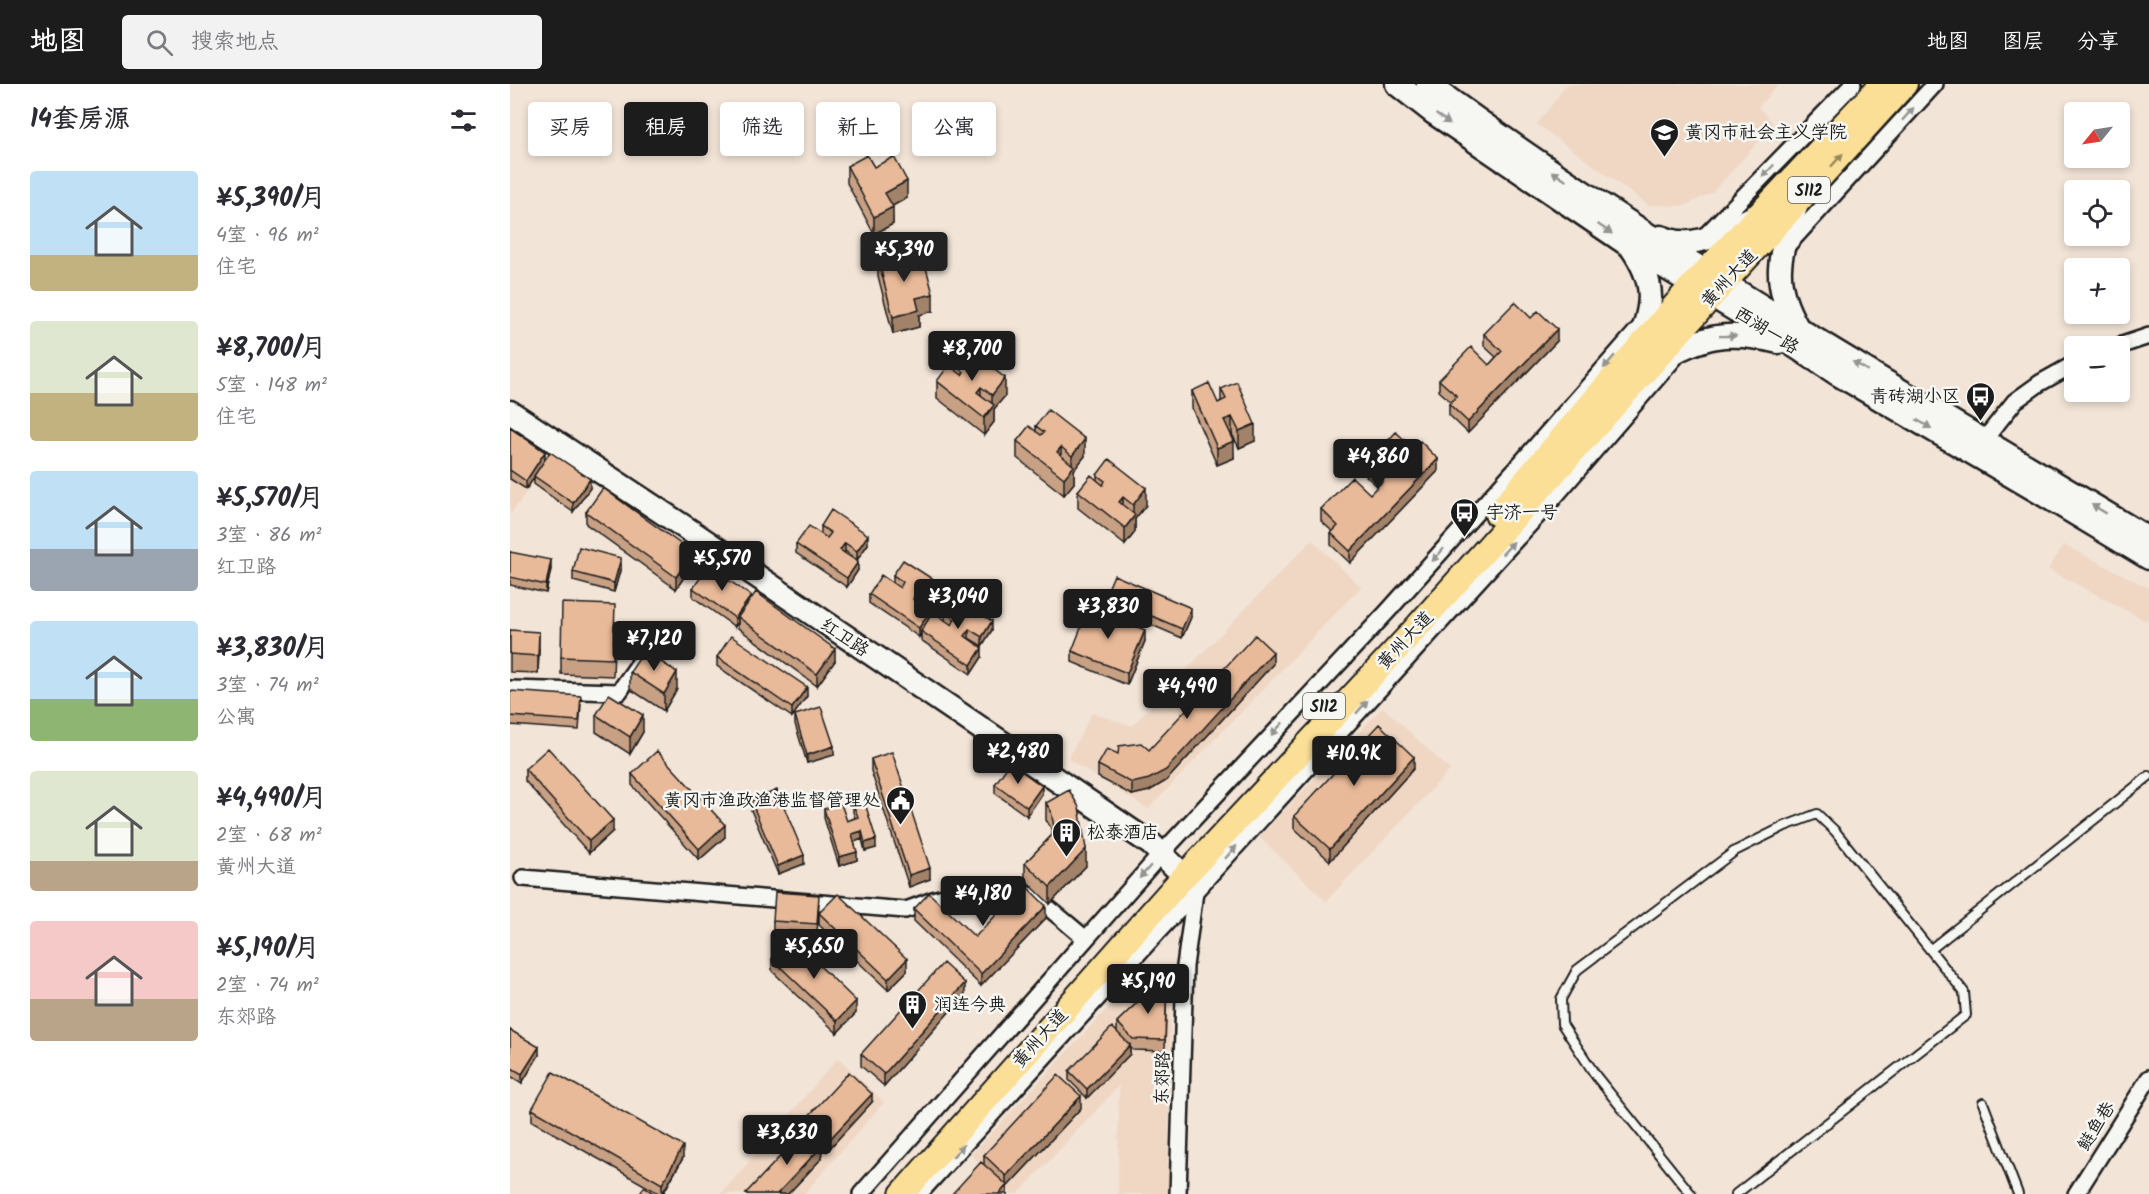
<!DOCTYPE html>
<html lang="zh">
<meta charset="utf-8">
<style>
body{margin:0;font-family:Kalam,"LXGW WenKai TC",sans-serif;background:#f2f2f3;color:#2b2b33;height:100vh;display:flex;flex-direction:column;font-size:22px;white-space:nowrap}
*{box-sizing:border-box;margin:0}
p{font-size:20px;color:#7c7c81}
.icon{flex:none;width:33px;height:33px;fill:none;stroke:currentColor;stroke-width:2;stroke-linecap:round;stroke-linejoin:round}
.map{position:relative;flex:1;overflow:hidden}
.panel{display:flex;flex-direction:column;background:#fff;width:510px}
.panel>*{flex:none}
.banner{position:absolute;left:18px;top:18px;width:570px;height:54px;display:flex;gap:12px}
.needle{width:39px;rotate:240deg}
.buttons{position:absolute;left:1554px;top:18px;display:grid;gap:12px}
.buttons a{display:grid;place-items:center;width:66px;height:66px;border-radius:6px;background:#fff;box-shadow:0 3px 9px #0003;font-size:30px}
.price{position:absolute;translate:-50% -51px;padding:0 14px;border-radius:6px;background:#1c1c1c;color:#fff;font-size:20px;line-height:39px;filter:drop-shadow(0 2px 3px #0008)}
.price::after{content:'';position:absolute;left:50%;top:36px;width:18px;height:14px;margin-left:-9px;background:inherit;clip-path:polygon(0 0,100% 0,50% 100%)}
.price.selected{background:#222;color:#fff}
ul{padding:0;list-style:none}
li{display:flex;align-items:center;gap:18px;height:150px;padding:0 30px}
li span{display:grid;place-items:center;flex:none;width:168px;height:120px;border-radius:6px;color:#555}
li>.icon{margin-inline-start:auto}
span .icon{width:72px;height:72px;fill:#fffc;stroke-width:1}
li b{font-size:26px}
h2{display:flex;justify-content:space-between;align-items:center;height:72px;padding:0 30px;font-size:26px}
.tag{padding:0 21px;border-radius:6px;background:#fff;box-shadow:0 3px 9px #0003;font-size:21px;line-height:54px}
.tag.selected{background:#1c1c1c;color:#fff}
header{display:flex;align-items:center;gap:36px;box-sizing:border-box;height:84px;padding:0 30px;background:#1c1c1c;color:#fff}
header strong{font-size:28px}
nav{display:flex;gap:33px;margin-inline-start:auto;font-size:21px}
.search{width:420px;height:54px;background:#f2f2f3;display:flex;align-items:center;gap:15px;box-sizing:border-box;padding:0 21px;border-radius:6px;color:#7c7c81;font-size:22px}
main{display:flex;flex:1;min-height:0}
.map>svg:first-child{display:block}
.built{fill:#efd7c4}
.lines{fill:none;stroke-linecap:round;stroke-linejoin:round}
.lane-casing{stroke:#1c1c1c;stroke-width:12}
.street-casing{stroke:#1c1c1c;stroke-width:20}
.secondary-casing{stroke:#1c1c1c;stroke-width:27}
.primary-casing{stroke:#1c1c1c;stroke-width:28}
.lane{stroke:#f6f6f2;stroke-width:8}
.street{stroke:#f6f6f2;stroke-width:15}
.secondary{stroke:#f6f6f2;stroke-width:22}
.primary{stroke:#fbdf96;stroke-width:24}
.wall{fill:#c8a084;stroke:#1c1c1c;stroke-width:1.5}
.shaded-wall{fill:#a3826b;stroke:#1c1c1c;stroke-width:1.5}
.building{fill:#e9ba99;stroke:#1c1c1c;stroke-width:1.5}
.oneway{fill:#949492}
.oneway2{fill:#97875f}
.labels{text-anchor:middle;stroke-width:5;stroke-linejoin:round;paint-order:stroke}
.shield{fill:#f6f6f2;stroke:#5d5d5c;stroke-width:1.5}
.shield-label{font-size:16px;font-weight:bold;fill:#1c1c1c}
.poi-label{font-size:18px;fill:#1c1c1c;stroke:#f6f6f2;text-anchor:start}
.street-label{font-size:18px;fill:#1c1c1c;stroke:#f6f6f2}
</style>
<header>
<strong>地图</strong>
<div class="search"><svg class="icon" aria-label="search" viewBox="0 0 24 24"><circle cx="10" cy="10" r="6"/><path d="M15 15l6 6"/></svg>搜索地点</div>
<nav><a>地图</a><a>图层</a><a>分享</a></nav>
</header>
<main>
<section class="panel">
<h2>14套房源<svg class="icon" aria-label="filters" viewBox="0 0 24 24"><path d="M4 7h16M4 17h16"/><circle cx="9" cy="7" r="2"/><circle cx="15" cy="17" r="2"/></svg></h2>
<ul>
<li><span style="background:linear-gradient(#bfe0f5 70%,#c2b280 0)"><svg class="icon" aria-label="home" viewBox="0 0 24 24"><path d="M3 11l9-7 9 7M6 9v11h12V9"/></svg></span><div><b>¥5,390/月</b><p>4室 · 96 m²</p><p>住宅</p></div></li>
<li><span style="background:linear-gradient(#dfe7d0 60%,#c2b280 0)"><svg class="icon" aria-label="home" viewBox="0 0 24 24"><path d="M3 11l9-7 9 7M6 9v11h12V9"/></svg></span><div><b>¥8,700/月</b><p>5室 · 148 m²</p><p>住宅</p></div></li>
<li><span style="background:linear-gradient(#bfe0f5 65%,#9aa5b1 0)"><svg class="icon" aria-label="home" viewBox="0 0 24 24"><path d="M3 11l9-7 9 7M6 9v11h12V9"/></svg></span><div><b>¥5,570/月</b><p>3室 · 86 m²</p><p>红卫路</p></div></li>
<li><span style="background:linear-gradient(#bfe0f5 65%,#8fb573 0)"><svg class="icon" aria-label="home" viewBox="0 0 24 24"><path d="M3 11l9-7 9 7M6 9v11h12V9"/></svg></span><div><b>¥3,830/月</b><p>3室 · 74 m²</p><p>公寓</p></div></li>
<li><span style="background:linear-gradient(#dfe7d0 75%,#b9a48a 0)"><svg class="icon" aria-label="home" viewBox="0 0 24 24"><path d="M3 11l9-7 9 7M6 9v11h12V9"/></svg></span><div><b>¥4,490/月</b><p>2室 · 68 m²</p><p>黄州大道</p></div></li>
<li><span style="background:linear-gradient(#f6c9c9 65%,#b9a48a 0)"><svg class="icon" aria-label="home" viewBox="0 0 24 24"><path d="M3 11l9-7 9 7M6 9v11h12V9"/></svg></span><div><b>¥5,190/月</b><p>2室 · 74 m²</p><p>东郊路</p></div></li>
</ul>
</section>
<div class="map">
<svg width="1639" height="1110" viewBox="0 0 1639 1110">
<rect width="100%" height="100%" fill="#f2e4d7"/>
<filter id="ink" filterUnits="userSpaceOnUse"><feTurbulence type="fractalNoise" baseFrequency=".0167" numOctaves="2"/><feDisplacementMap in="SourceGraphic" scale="12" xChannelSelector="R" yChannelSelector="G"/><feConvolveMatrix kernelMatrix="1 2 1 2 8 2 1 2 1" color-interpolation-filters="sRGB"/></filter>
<g filter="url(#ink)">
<path class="built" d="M1057 0H1269L1248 23 1264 40 1203 108 1174 122 1138 121 1027 40Z
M0 342 44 370 0 431Z
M802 456 851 503 638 725 558 675 582 629 622 642Z
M1554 461 1639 504V533L1636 537 1538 485Z
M873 623 940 686 816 817 749 753Z
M634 885 661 894 658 1110H608L609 1002 508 1110H502L461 1071Z
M328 974 374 1018 294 1110H211Z"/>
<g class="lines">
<defs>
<path id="lane" d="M1421 865 1639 692
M1473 1019 1508 1110
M1181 1110 1086 992 1052 940 1051 915 1067 886 1225 767 1275 742 1307 730 1325 747 1454 908 1456 931 1226 1110"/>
<path id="street" d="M1194 153 1343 0
M1275 164 1425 0
M1609 262 1639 252
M1474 356 1505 317 1530 299 1564 280
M0 605 109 608 142 561
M13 794 395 826C407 823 417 817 430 814 452 807 499 803 521 812 534 818 563 845 576 855
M351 1110 651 770 878 527 1010 380 1132 241
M409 1110 1041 417 1167 271
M668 1110 675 882 685 808
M1566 1110 1639 994"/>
<path id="secondary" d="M887 0 924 29 1120 162 1283 261 1326 289 1531 409 1639 474
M918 0C1147 168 1396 309 1639 455
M1151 153C1157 155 1163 158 1170 158 1194 161 1226 142 1247 131
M1121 163C1147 200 1143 221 1128 262
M1287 243C1259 194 1270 170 1287 120
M1146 277C1195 252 1214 245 1269 258
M0 328 185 450 641 760 665 783"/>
<path id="primary" d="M987 430 1178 206 1372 0
M392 1110 668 799 898 553 1202 212 1395 0"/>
</defs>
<use href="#lane" class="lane-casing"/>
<use href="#street" class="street-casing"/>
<use href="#secondary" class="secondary-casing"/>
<use href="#primary" class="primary-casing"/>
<use href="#lane" class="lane"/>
<use href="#street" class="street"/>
<use href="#secondary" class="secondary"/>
<use href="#primary" class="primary"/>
</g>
<path class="wall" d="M337 82 364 83 397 114 382 122 383 140 364 150 337 99Z
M368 175 394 181 423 227 409 231V243L383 250 368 192Z
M974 250 1047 257 958 349 939 331V320L941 318 929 307V296L979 281 986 273 974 262Z
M446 281 495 312 484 325V338L474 351 427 314V297L446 286Z
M711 305 745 357 729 364 722 350H721L724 374 707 381 682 324V307L708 319 711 317Z
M526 342 575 372 564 386V399L554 411 507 374V357L526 347Z
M0 344 35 375 80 404 63 428 24 400V394L16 405 0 395Z
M903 364 928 387 840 479 821 461V449L823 448 811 437V425L860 410 868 403 856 392V380Z
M587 391 636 421 625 435V448L615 461 568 424V407L587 396Z
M76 428 183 480 166 505 76 440Z
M311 442 358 460 347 476 335 467 334 468 348 486 337 503 286 469V460L311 450Z
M0 468 41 485 36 509 0 501Z
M111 483 104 508 63 497V488Z
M383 491 430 509 419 525 407 517V518L420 532 435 536V528L482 546 472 562 459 554V555L472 573 461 590 411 556V550L409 553 359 519V510L383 499Z
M183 504 241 516 325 577 307 602 228 544V538L225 543 183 513Z
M595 512 681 533 672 554 595 521Z
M105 538 103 592 51 590V573Z
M0 546 29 565 28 589 0 588Z
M635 557 617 601 562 578V567Z
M207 573 297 612 282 633 207 582Z
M763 580 656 697 639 707 622 711 588 693V681L608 670 639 666Z
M120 588 167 605 154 627 120 605Z
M0 607 71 620 69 646 0 641Z
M86 631 133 648 120 670 86 648Z
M285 631 324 671 297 679 285 640Z
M361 675 420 795 399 803 361 687Z
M904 684 820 777 784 744V732Z
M15 685 103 747 79 769 15 697Z
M122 690 215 753 189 776 122 701Z
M485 700 532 710 517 732 485 709Z
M241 717 294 780 268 790 241 726Z
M536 719 576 782 540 820 515 796V779L542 751 541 744 536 736Z
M343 720 366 764 355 767 352 755 344 758 347 776 329 782 314 734V725L337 737 345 734 343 728Z
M309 820 307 848 263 846V837Z
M404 825 465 853 536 834 471 902 404 837Z
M309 829 397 887 378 906 309 841Z
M262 875 346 929 327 949 262 887Z
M657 890 655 967 623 966 620 963V970L577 1014 559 996V987L607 949V938Z
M455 910 374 1002 351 982V970Z
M0 946 29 971 12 999 0 992Z
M362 1018 317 1067 312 1062V1074L278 1110H236L295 1046 294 1037Z
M571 1024 497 1103V1110L474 1081V1071Z
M22 1025 173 1074 153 1110H150L22 1037Z"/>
<path class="shaded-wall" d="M397 97V114L375 126V109Z
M383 123V140L364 150V133Z
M423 210V227L409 231V243L383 250V233L406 214Z
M1047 245V257L958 349V338Z
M495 294V312L484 325V338L474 351V334L482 324V311Z
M471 303V320L467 308Z
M722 333V350L714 353V336Z
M745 340V357L729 364V347Z
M575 355V372L564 386V399L554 411V394L562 384V372Z
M724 357V374L707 381V364Z
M551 363V380L547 368Z
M35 368V377L24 392V394L16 405V397Z
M928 375V387L840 479V467Z
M80 395V404L63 428V419Z
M636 404V421L625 435V448L615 461V444L623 434V421Z
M613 413V430L609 418Z
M358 451V460L347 476V467Z
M335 459V467L330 474V466Z
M183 469V480L166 505V493Z
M111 474V483L104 508V499Z
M41 476V485L36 509V501Z
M348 478V486L337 503V494Z
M430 500V509L419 525V516Z
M407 508V517L403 524V515Z
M241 512V521L228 533V538L225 543V534Z
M681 524V533L672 554V545Z
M420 527V536L411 547V550L409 553V544Z
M482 537V546L472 562V553Z
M459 545V554L455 561V552Z
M635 546V557L617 601V589Z
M29 548V565L28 589V572Z
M472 564V573L461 590V581Z
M325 565V577L307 602V590Z
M763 568V580L656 697 639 707 622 711V699Z
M167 588V605L154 627V610Z
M297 603V612L282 633V624Z
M133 631V648L120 670V653Z
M324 662V671L297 679V671Z
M904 673V684L820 777V765Z
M532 702V710L517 732V723Z
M103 736V747L79 769V757Z
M215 741V753L189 776V765Z
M352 747V755L342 759V750Z
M366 755V764L355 767V759Z
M576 765V782L540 820V803Z
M347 768V776L329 782V773Z
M294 771V780L268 790V782Z
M420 784V795L399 803V791Z
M536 822V834L471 902V890Z
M397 875V887L378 906V895Z
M455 899V910L374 1002V990Z
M346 917V929L327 949V937Z
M620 961V970L577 1014V1005Z
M29 963V971L12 999V990Z
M362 1010V1018L317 1067V1058Z
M571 1012V1024L497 1103V1110H489L496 1102V1092Z
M173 1062V1074L152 1110V1100Z
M312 1062V1074L278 1110H267Z"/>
<path class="building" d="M357 71 364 83 384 73 397 97 375 109 383 123 364 133 337 82Z
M391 169 394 181 414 176 423 210 406 214 409 226 383 233 368 175Z
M1005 218 1021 234 1028 227 1047 245 958 338 939 320 947 312 929 296 961 263 979 281 992 267 974 250Z
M458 265 495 294 482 311 471 303 467 308 484 321 474 334 427 297 439 281 452 291 454 288 446 281Z
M727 298 745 340 729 347 722 333 714 336 724 357 707 364 682 307 699 299 708 319 716 315 711 305Z
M538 326 575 355 562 372 551 363 547 368 564 382 554 394 507 357 519 342 531 351 534 348 526 342Z
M0 344 35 368 16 397 0 386Z
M886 348 903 364 910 357 928 375 840 467 821 449 828 442 811 425 842 393 860 410 873 397 856 380Z
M40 368 80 395 63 419 24 392Z
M599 375 636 404 623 421 613 413 609 418 625 431 615 444 568 407 581 391 593 401 595 397 587 391Z
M93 404 183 469 166 493 76 428Z
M321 426 358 451 347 467 335 459 330 466 348 478 337 494 286 460 299 442 317 454 321 449 311 442Z
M69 463 111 474 104 499 63 488Z
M0 468 41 476 36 501 0 493Z
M393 476 430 500 419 516 407 508 403 515 420 527 409 544 359 510 371 491 390 504 393 498 383 491Z
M199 482 241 512 225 534 183 504Z
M604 491 681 524 672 545 595 512Z
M246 508 325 565 307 590 228 533Z
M445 513 482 537 472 553 459 545 455 552 472 564 461 581 411 547 423 528 442 541 445 535 435 528Z
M52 519 105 521 103 575 51 573Z
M579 523 635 546 617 589 562 567Z
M0 546 29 548 28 572 0 570Z
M745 551 763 568 656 686 639 695 622 699 588 681 597 665 608 670 609 662 631 659 639 666Z
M221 552 297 603 282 624 207 573Z
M134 567 167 588 154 610 120 588Z
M0 607 71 612 69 637 0 632Z
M99 610 133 631 120 653 86 631Z
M311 623 324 662 297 671 285 631Z
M869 640 904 673 820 765 784 732Z
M38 664 103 736 79 757 15 685Z
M147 667 215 741 189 765 122 690Z
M382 668 420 784 399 791 361 675Z
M500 679 532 702 517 723 485 700Z
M267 706 294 771 268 782 241 717Z
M559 706 569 723 576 765 540 803 515 779 545 748 541 727 536 719Z
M354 716 366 755 355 759 352 747 342 750 347 768 329 773 314 725 331 720 337 737 348 733 343 720Z
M515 801 536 822 471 890 404 825 419 809 465 853Z
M265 808 309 811 307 840 263 837Z
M328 810 397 875 378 895 309 829Z
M282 855 346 917 327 937 262 875Z
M433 879 455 899 374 990 351 970Z
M657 890 655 956 623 955 607 938Z
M602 943 620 961 577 1005 559 987Z
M0 946 29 963 12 990 0 983Z
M43 988 173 1062 152 1100 22 1025Z
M339 988 362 1010 317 1058 294 1037Z
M548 991 571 1012 496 1092 474 1071Z
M295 1046 312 1062 267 1110H237L236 1109Z
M471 1078 497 1101 489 1110H442Z
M134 1103 145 1110H130Z"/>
<defs><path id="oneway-solid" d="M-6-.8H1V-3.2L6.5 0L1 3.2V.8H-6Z" transform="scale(1.5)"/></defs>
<g class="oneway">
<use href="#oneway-solid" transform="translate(1398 30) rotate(-48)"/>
<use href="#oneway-solid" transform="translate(933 35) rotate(34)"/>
<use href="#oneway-solid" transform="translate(1258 87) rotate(134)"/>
<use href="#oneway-solid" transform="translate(1049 92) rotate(-146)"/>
<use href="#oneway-solid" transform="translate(1095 145) rotate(34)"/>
<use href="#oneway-solid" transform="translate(1218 252) rotate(-1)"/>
<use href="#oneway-solid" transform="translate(1099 278) rotate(131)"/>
<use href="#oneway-solid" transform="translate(1350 282) rotate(-149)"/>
<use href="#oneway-solid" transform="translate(1414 340) rotate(30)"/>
<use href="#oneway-solid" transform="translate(1589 425) rotate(-149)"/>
<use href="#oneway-solid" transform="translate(998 464) rotate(-47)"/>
<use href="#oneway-solid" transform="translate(928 471) rotate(132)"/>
<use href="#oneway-solid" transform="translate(852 623) rotate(-48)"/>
<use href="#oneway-solid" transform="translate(767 645) rotate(133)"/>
<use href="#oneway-solid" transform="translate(721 768) rotate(-48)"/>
<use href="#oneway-solid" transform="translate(635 788) rotate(131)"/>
<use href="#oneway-solid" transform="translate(448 1067) rotate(-47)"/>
</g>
<use class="oneway2" href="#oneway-solid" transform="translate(1327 76) rotate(-48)"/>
</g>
<defs>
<symbol id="university-pin" viewBox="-11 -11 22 30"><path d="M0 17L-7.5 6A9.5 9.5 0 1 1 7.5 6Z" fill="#1c1c1c" stroke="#f6f6f2"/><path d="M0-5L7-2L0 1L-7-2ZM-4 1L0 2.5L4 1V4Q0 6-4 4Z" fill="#fff"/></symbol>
<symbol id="bus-pin" viewBox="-11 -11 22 30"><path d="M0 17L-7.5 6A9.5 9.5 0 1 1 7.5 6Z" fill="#1c1c1c" stroke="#f6f6f2"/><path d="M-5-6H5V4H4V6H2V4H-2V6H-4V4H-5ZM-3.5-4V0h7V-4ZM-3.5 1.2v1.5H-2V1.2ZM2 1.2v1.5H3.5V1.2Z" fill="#fff"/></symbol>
<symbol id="civic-pin" viewBox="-11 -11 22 30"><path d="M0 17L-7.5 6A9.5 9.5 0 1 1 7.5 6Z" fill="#1c1c1c" stroke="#f6f6f2"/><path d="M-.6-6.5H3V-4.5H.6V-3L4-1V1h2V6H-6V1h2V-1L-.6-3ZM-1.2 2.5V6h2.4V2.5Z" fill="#fff"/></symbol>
<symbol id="building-pin" viewBox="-11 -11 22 30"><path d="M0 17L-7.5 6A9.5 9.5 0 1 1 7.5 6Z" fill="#1c1c1c" stroke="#f6f6f2"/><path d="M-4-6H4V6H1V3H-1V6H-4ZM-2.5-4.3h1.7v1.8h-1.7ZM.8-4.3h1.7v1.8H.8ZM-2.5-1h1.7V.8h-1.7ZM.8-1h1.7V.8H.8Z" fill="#fff"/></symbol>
</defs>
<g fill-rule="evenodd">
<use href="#university-pin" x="1138" y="32" width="33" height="45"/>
<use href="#bus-pin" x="1454" y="296" width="33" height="45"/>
<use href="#bus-pin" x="938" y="412" width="33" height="45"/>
<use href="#civic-pin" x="374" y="700" width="33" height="45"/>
<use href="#building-pin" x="540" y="732" width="33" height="45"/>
<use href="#building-pin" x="386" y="904" width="33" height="45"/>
</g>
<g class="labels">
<g class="shield">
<rect x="1278" y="93" width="42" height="26" rx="4.5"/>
<rect x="793" y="609" width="42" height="26" rx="4.5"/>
</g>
<g class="shield-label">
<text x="1299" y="112">S112</text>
<text x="814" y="628">S112</text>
</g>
<g class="poi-label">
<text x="1175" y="54">黄冈市社会主义学院</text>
<text x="1450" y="318" text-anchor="end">青砖湖小区</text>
<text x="976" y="434">宇济一号</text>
<text x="370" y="722" text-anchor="end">黄冈市渔政渔港监督管理处</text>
<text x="577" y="754">松泰酒店</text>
<text x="424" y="926">润连今典</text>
</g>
<g class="street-label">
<text transform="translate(1219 194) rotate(-47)" y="6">黄州大道</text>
<text transform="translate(1257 246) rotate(32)" y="6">西湖一路</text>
<text transform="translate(335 553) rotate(34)" y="6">红卫路</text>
<text transform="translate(895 556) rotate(-47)" y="6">黄州大道</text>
<text transform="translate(530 954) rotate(-48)" y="6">黄州大道</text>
<text transform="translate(652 994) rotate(-88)" y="6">东郊路</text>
<text transform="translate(1586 1042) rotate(-58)" y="6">鲢鱼巷</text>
</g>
</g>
</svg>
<div class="buttons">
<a><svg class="needle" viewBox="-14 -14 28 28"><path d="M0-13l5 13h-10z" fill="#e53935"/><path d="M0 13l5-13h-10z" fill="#7c7c81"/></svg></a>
<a><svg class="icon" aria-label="locate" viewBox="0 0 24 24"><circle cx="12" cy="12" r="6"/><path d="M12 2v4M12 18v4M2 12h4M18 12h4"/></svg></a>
<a>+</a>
<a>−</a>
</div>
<b class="price selected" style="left:394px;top:199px">¥5,390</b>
<b class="price" style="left:462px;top:298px">¥8,700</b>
<b class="price" style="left:868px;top:406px">¥4,860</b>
<b class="price" style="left:212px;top:508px">¥5,570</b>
<b class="price" style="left:448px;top:546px">¥3,040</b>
<b class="price" style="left:598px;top:556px">¥3,830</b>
<b class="price" style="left:144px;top:588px">¥7,120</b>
<b class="price" style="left:677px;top:636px">¥4,490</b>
<b class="price" style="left:508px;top:701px">¥2,480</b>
<b class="price" style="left:844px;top:703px">¥10.9K</b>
<b class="price" style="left:473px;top:843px">¥4,180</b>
<b class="price" style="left:304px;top:896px">¥5,650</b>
<b class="price" style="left:638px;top:931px">¥5,190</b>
<b class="price" style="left:277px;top:1082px">¥3,630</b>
<div class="banner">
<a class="tag">买房</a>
<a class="tag selected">租房</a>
<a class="tag">筛选</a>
<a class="tag">新上</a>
<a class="tag">公寓</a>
</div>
</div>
</main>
